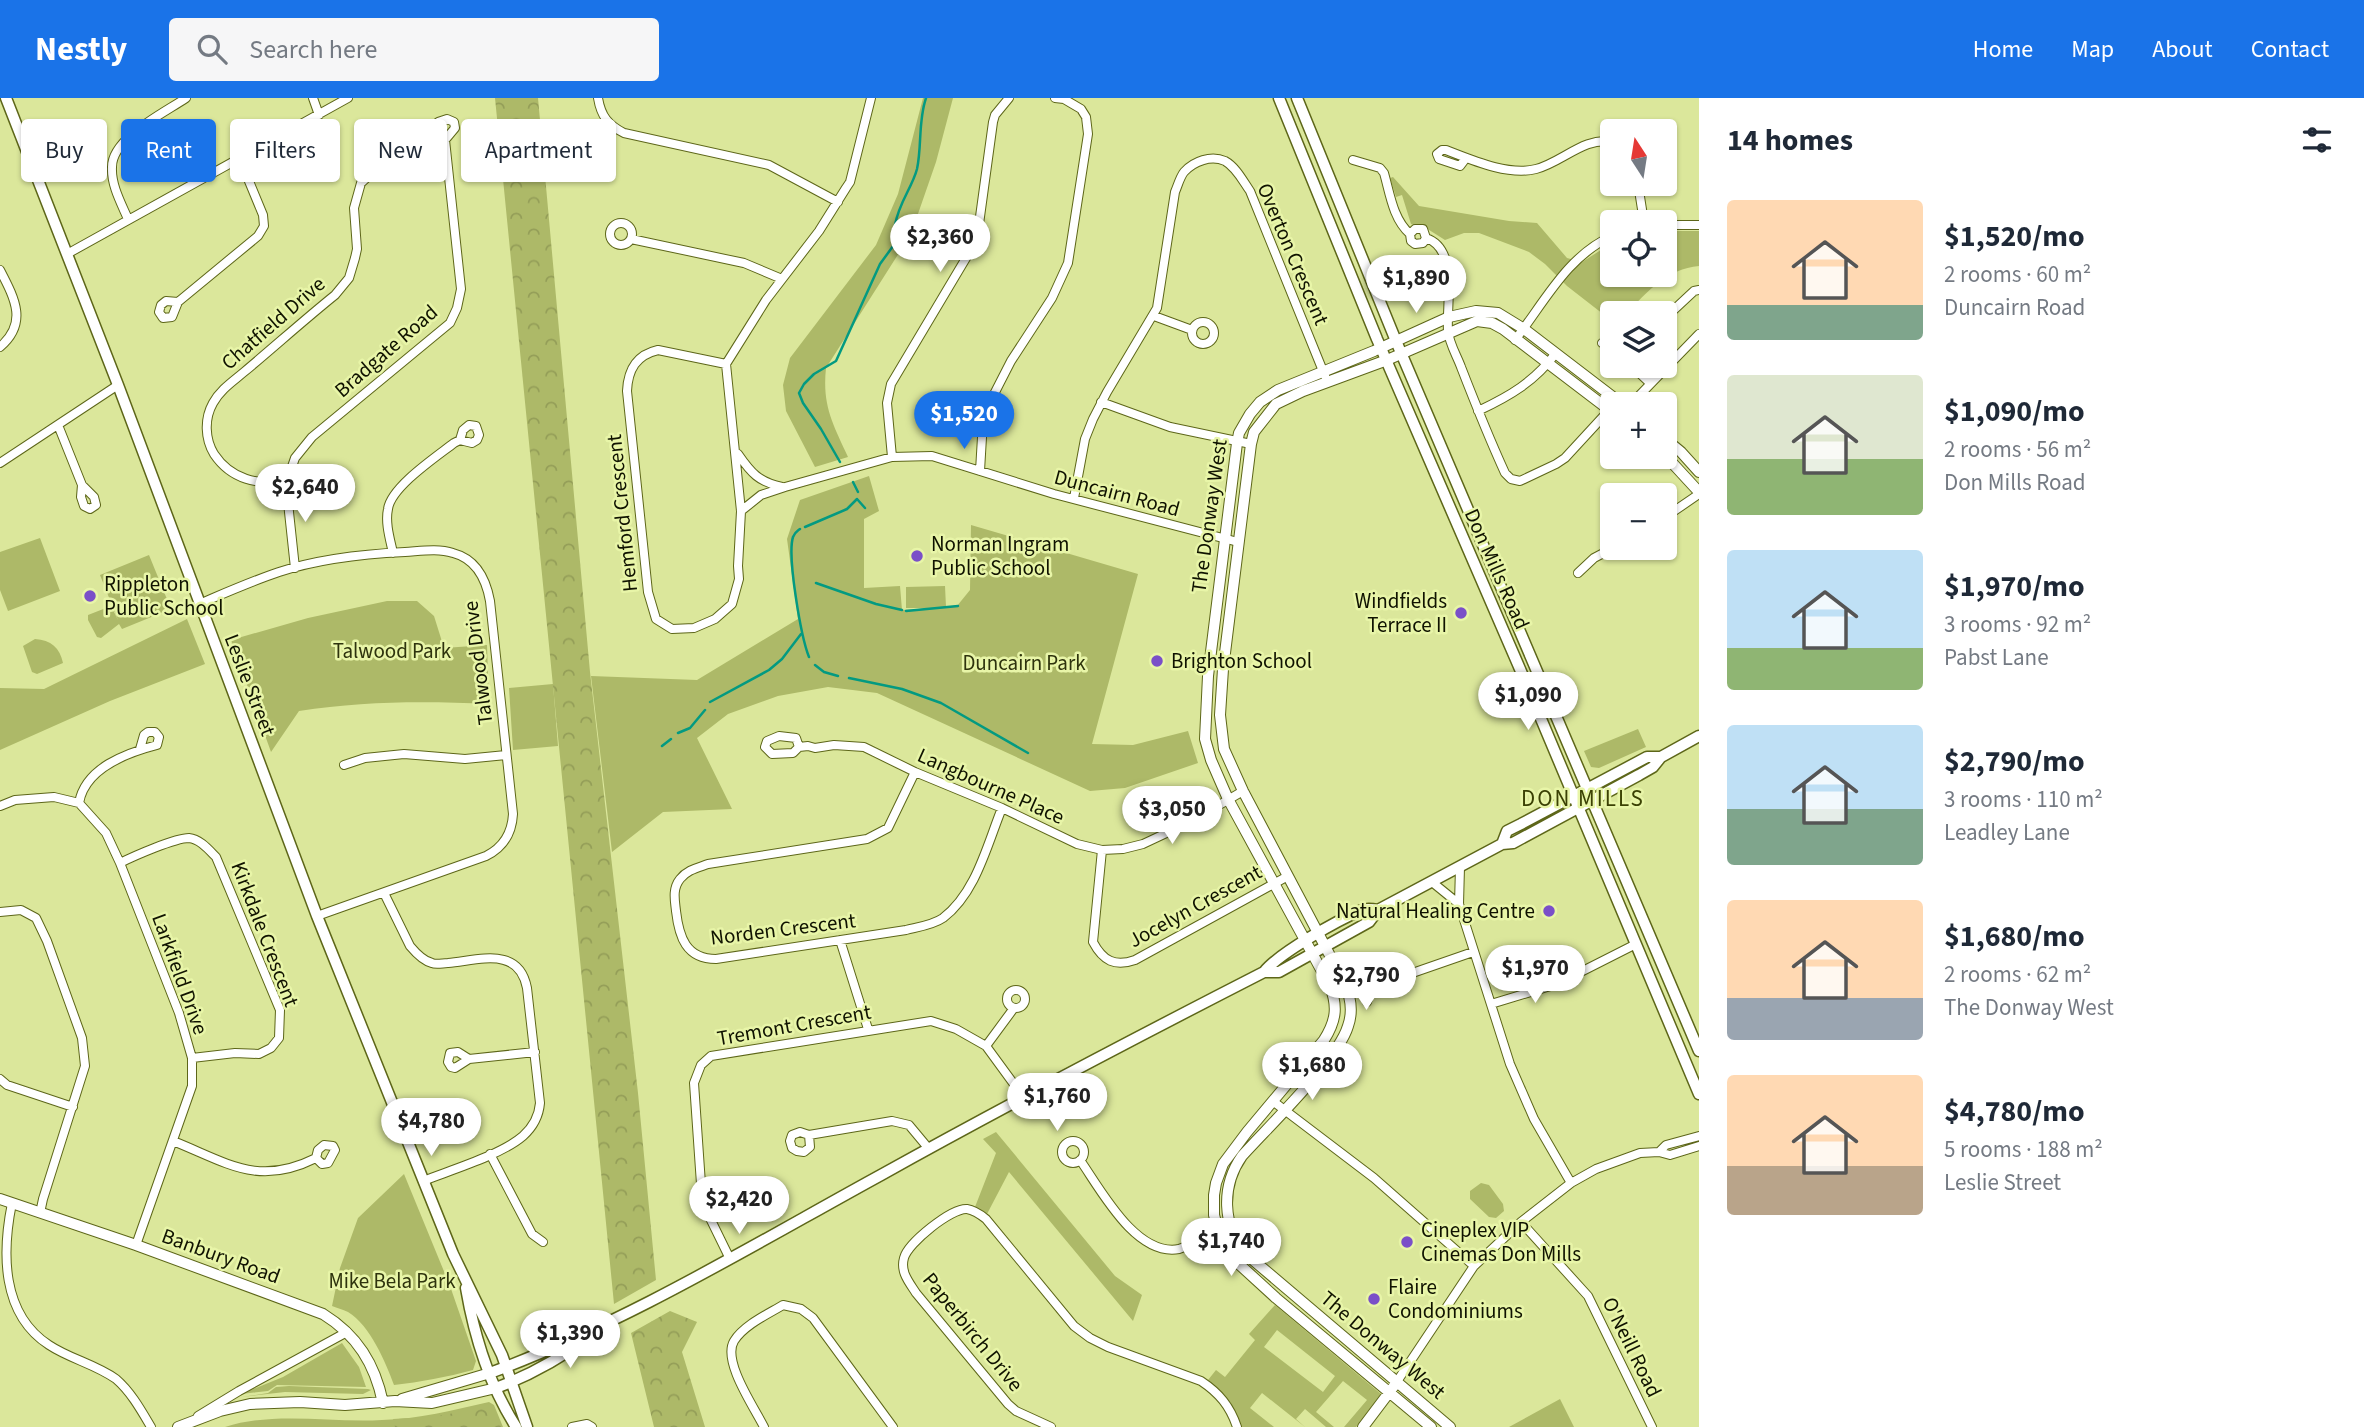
<!DOCTYPE html>
<meta charset="utf-8">
<style>
body{margin:0;font-family:"Source Sans 3",sans-serif;background:#f6f6f7;color:#1f2937;height:100vh;display:flex;flex-direction:column;font-size:26px;white-space:nowrap}
*{box-sizing:border-box;margin:0}
p{font-size:23px;color:#747a83}
.icon{flex:none;width:38px;height:38px;fill:none;stroke:currentColor;stroke-width:2;stroke-linecap:round;stroke-linejoin:round}
.map{position:relative;flex:1;overflow:hidden}
.side{display:flex;flex-direction:column;background:#fff;width:665px}
.side>*{flex:none}
.top-card{position:absolute;left:21px;top:21px;width:665px;height:63px;display:flex;gap:14px}
.needle{width:46px;rotate:348deg}
.fabs{position:absolute;left:1600px;top:21px;display:grid;gap:14px}
.fabs a{display:grid;place-items:center;width:77px;height:77px;border-radius:7px;background:#fff;box-shadow:0 2px 5px #0004;font-size:35px}
.price{position:absolute;translate:-50% -60px;padding:0 16px;border-radius:24px;background:#fff;color:#222;font-size:23px;line-height:46px;filter:drop-shadow(0 2px 4px #0008)}
.price::after{content:'';position:absolute;left:50%;top:42px;width:21px;height:16px;margin-left:-10px;background:inherit;clip-path:polygon(0 0,100% 0,50% 100%)}
.price.current{background:#1a73e8;color:#fff}
ul{padding:0;list-style:none}
li{display:flex;align-items:center;gap:21px;height:175px;padding:0 28px}
li span{display:grid;place-items:center;flex:none;width:196px;height:140px;border-radius:7px;color:#555}
li>.icon{margin-inline-start:auto}
span .icon{width:84px;height:84px;fill:#fffc;stroke-width:1}
li b{font-size:30px}
h2{display:flex;justify-content:space-between;align-items:center;height:84px;padding:0 28px;font-size:30px}
.tag{padding:0 24px;border-radius:7px;background:#fff;box-shadow:0 2px 5px #0004;font-size:24px;line-height:63px}
.tag.current{background:#1a73e8;color:#fff}
header{display:flex;align-items:center;gap:42px;box-sizing:border-box;height:98px;padding:0 35px;background:#1a73e8;color:#fff}
header strong{font-size:33px}
nav{display:flex;gap:38px;margin-inline-start:auto;font-size:24px}
.search{width:490px;height:63px;background:#f6f6f7;display:flex;align-items:center;gap:18px;box-sizing:border-box;padding:0 24px;border-radius:7px;color:#747a83;font-size:26px}
main{display:flex;flex:1;min-height:0}
.map>svg:first-child{display:block}
.green{fill:#adb968;fill-rule:evenodd}
.forest{fill:url(#forest-crowns)}
.lines{fill:none;stroke-linecap:round;stroke-linejoin:round}
.stream{stroke:#039a81;stroke-width:2.5}
.minor-casing{stroke:#5d6619;stroke-width:10}
.tertiary-casing{stroke:#5d6619;stroke-width:12}
.secondary-casing{stroke:#5d6619;stroke-width:13}
.minor{stroke:#fff;stroke-width:8}
.tertiary{stroke:#fff;stroke-width:10}
.secondary{stroke:#fff;stroke-width:10}
.poi-dot{fill:#7a4fc8;stroke:#e8f5a8;stroke-width:2.5}
.labels{text-anchor:middle;stroke-width:5;stroke-linejoin:round;paint-order:stroke}
.street-label{font-size:21px;fill:#101300;stroke:#e8f5a8}
.poi-label{font-size:21px;fill:#101300;stroke:#e8f5a8;text-anchor:start}
.park-label{font-size:21px;fill:#2e330d;stroke:#e8f5a8}
.neighbourhood-label{font-size:23px;letter-spacing:2px;fill:#3b4104;stroke:#e8f5a8}
</style>
<header>
<strong>Nestly</strong>
<div class="search"><svg class="icon" aria-label="search" viewBox="0 0 24 24"><circle cx="10" cy="10" r="6"/><path d="M15 15l6 6"/></svg>Search here</div>
<nav><a>Home</a><a>Map</a><a>About</a><a>Contact</a></nav>
</header>
<main>
<div class="map">
<svg width="1699" height="1329" viewBox="0 0 1699 1329">
<defs>
<pattern id="forest-crowns" width="20" height="18" patternUnits="userSpaceOnUse" patternTransform="scale(1.75)"><rect width="20" height="18" fill="#adb968"/><path d="M2 6a3 3 0 1 1 6 0M12 15a3 3 0 1 1 6 0" fill="none" stroke="#949e58"/></pattern>
</defs>
<rect width="100%" height="100%" fill="#dbe79b"/>
<path class="green" d="M923 0H953L936 64 911 136 826 270C822 308 833 326 848 359L815 369 786 313 783 287 790 260 876 147 898 96Z
M1393 79 1419 108 1509 123 1537 125 1567 160 1582 164 1612 145V177H1664V133H1699V168C1667 171 1648 193 1627 215H1612V223L1567 188 1545 166 1529 154 1479 135H1464L1445 142 1426 130 1411 126 1402 97 1396 99 1390 80Z
M869 378 879 413 864 421V490L900 488 902 512 933 510H906V489L945 488 946 509 957 508 970 492 971 427 1138 476 1092 646 1133 647 1188 633 1198 665 1125 690 1090 693 877 595 828 589 778 598 728 616 697 640 732 711 663 714 612 754 591 578 697 582 798 521 787 441 800 402Z
M40 440 60 493 8 513 0 492V454Z
M149 457 171 511 122 531 119 526 101 540 97 539 88 522V517L111 508 118 522 100 477Z
M387 503H417L434 518 444 550 487 547 489 606C425 603 363 603 299 613L271 654 231 542 308 520Z
M187 521 205 566 110 603 0 652V590L44 591Z
M35 541C51 542 60 550 63 565L37 576 32 574 23 548Z
M553 586 558 648 513 652 509 590Z
M1638 631 1646 649 1599 670 1591 669 1584 653Z
M996 1034 1115 1178 1142 1197 1133 1223 1009 1074 987 1116 975 1109 996 1055 983 1041Z
M404 1076 450 1188 476 1263 473 1272C447 1279 420 1284 394 1287 386 1265 370 1227 348 1214 344 1212 337 1210 332 1208L340 1170 358 1120Z
M1481 1085 1489 1087 1503 1106 1504 1113 1496 1120 1489 1119 1470 1101V1093Z
M1275 1207 1381 1296 1356 1329H1344L1367 1302 1343 1283 1316 1314 1334 1329H1326L1305 1311 1296 1321 1305 1329 1262 1295 1250 1310 1274 1329H1240L1231 1305 1208 1282 1216 1272 1225 1279 1255 1242 1249 1236ZM1277 1232 1335 1278 1323 1294 1264 1249Z
M342 1245 359 1269 366 1289 277 1287 268 1293 241 1296 283 1279Z
M289 1288 368 1291 371 1292 363 1296 285 1294 242 1299 268 1295 276 1289Z
M1560 1301 1574 1329H1509Z
M489 1304 494 1307 503 1329H225C275 1313 330 1325 382 1322 418 1321 454 1312 489 1304Z"/>
<path class="forest" d="M495 0H538L590 574 638 995 656 1182 614 1206Z
M670 1213 697 1224 682 1254 705 1329H654L631 1235Z
M482 1310 494 1315 501 1329H489L488 1326 476 1329H395L393 1321 409 1320 416 1322Z"/>
<g class="lines">
<path class="stream" d="M895 127C899 104 912 90 917 71 922 48 918 23 926 0
M840 364 821 331 803 305 799 295 804 286 814 276 836 263 880 166 896 144 897 136
M853 384 858 394
M805 429 847 411 857 401 865 410
M800 431C796 434 795 434 793 439 787 458 801 539 809 559
M816 485 876 506 902 512
M906 513 958 508
M815 567 824 574 838 578
M849 580 902 591 941 605 1028 655
M710 604 769 572 782 561 801 536
M678 635 690 630 705 612
M662 648 671 641"/>
<defs>
<path id="minor" d="M313 0 319 17
M598 0C601 18 608 27 624 35L769 67 838 104
M1466 60 1460 68 1439 61 1437 56 1442 52H1446C1472 62 1508 78 1536 71 1561 65 1585 38 1612 44
M1353 62 1380 70 1384 75C1390 96 1393 121 1410 136
M1638 86 1644 124
M128 121C121 105 111 87 112 69 112 40 164 15 186 0
M610 136a11 11 0 1 1 22 0a11 11 0 1 1-22 0Z
M1664 127H1699
M1426 140 1423 145 1415 146 1411 143 1410 136 1415 131H1423L1426 140C1459 151 1446 206 1448 233 1449 245 1457 258 1461 269 1475 305 1489 340 1505 375L1511 381 1520 383 1556 366 1565 360 1612 309
M631 141 744 165 782 181
M67 156 348 0
M0 172C15 201 28 225 0 249
M178 204 172 219 163 220 159 214 161 207 166 203 178 204 258 138 264 128 263 117 239 59
M1154 218 1192 232
M1664 221 1694 193 1699 192
M1192 235a11 11 0 1 1 22 0a11 11 0 1 1-22 0Z
M1515 242C1544 205 1567 158 1612 138
M1602 245 1612 251
M726 266 658 252C636 257 628 272 627 293L648 494 656 521 672 531 694 530 715 521 732 506 739 481 738 468 741 413 726 266 766 202 819 133 846 90 850 84 871 0
M1632 268 1650 285
M1101 304 1170 329 1251 346
M1631 306 1699 236
M1478 313C1510 298 1534 284 1556 255
M58 327 82 387 81 399 84 408 90 411 96 407 94 399 82 387
M738 356C751 375 759 384 782 389
M892 359 887 305 891 286 972 150 979 126 993 24 995 17 1009 0
M0 365 118 287
M980 373 982 339 990 304 1011 263 1052 200 1068 165 1088 36 1086 19 1081 11 1064 1 1055 0
M286 386C257 385 232 383 214 356 205 341 204 321 213 305 220 292 232 284 244 274 274 249 304 222 335 197L349 180 355 160 357 151 354 110 361 85 373 74 385 71 446 66
M1074 400 1085 341 1093 321 1107 294 1157 210 1175 94C1178 87 1180 79 1184 74 1194 63 1211 57 1225 63 1236 69 1243 83 1250 93L1325 278
M741 413 761 397 785 389 892 359 932 358 1054 396 1238 444
M1664 420 1699 396
M393 455C390 441 385 425 388 411 391 389 436 359 454 345L460 342 472 345 477 342 479 337 476 328 469 327 463 332 460 342
M295 470 286 386 295 360 312 339 450 225 457 210 461 191 445 42 455 30 454 24 447 21 438 24 437 30 445 42
M1578 475 1594 460 1613 450
M199 506C225 495 252 483 279 474 318 461 363 456 405 454 421 453 438 450 453 455 476 461 486 481 490 503L513 716C512 735 504 749 486 758L317 818
M799 649 796 640 779 638 767 643 765 649 772 656 793 655 799 649 808 648 815 650 834 647 864 649 915 674 1002 710 1077 746 1102 752 1123 751 1143 746 1192 723 1243 693
M344 667 365 660 404 656 465 661 506 657
M915 674 888 730 867 741 708 766C697 770 687 772 680 781 672 791 675 803 676 813 679 839 686 861 716 861L906 832C918 829 933 827 943 820 976 795 987 747 1002 710
M79 705C85 670 126 655 157 647L159 639 155 634H148L144 637 140 651
M0 708 15 702 54 699 79 705 106 735 120 765 179 915 192 960V988L136 1147
M1102 752 1093 844C1103 863 1115 869 1135 862L1288 778
M120 765C134 758 175 740 189 740 200 741 209 752 216 759L280 912 279 940 271 950 259 956 235 955 192 960
M1460 769 1459 806 1510 966 1534 1021 1571 1085
M1432 784 1459 806
M384 795 410 848C415 854 423 863 432 865 436 867 443 865 448 865 480 862 519 848 527 890L540 1005C539 1017 533 1029 523 1038 501 1057 451 1072 423 1083
M0 814 21 812 36 820 47 843 82 940 85 968 43 1101 40 1115
M840 842 868 931
M1007 901a9 9 0 1 1 18 0a9 9 0 1 1-18 0Z
M1367 904 1370 895 1398 880 1473 854
M1491 906 1557 886 1636 846
M986 948 1014 910
M469 961 455 970 451 969 448 964 450 955 458 954 469 961 535 954
M0 981 7 987 73 1009
M1274 1004 1374 1080 1474 1168
M809 1037 810 1049 804 1054 797 1053 792 1050 790 1043 792 1037 800 1034 809 1037 892 1023 909 1027 929 1051
M173 1043C228 1065 258 1089 316 1060L322 1066 328 1065 335 1052 333 1048 324 1047 318 1052 316 1060
M1062 1054a11 11 0 1 1 22 0a11 11 0 1 1-22 0Z
M1659 1054 1666 1047 1699 1038
M490 1056 532 1136 543 1144
M1080 1062C1101 1092 1136 1159 1179 1151L1231 1132
M12 1105C2 1154 1 1216 49 1247 70 1261 95 1266 116 1281 131 1294 141 1312 151 1329
M1521 1124 1588 1198 1652 1329
M730 1161 708 1116 701 1086 694 985 701 967 711 958 931 923 956 931 986 948 1024 1000
M1396 1285 1474 1168 1521 1124 1571 1085 1596 1071 1640 1055 1659 1054 1670 1057 1699 1048
M198 1318 239 1293 347 1234
M572 1329 587 1326 592 1329
M764 1329C754 1309 722 1263 734 1243 744 1227 768 1216 783 1207L801 1211 813 1220 893 1329
M1051 1329 1016 1313 1008 1306 916 1195C909 1184 900 1174 904 1160 908 1145 951 1110 967 1111 974 1112 981 1117 986 1121L1074 1228 1090 1240 1108 1249 1201 1283C1219 1295 1230 1308 1237 1329"/>
<path id="tertiary" d="M1664 340 1681 354 1699 374
M1664 356 1699 394
M0 1101 136 1147 323 1216C357 1237 375 1266 383 1305
M402 1301 490 1275
M178 1329 220 1313 250 1306 300 1304 345 1307 395 1303 432 1305 496 1290
M1363 1329 1394 1288
M1431 1329 1276 1200 1229 1157 1219 1136 1214 1117V1097L1216 1085 1223 1066 1247 1034 1324 942C1336 923 1338 909 1330 888L1228 701 1211 662 1205 641 1208 578 1237 345 1239 335 1250 316 1260 304 1278 292 1374 253 1449 219 1476 213 1498 215 1524 231 1622 306
M1450 1329 1246 1156C1222 1128 1221 1088 1242 1058 1268 1029 1338 962 1348 928 1353 914 1351 900 1345 886L1243 693 1224 651 1220 617 1223 571 1251 346 1254 334 1276 306 1303 293 1387 262 1477 223 1492 225 1503 231 1612 314"/>
<path id="secondary" d="M6 0 118 287 317 818 453 1156 502 1257 527 1329
M1279 0 1377 241 1523 578 1699 996
M1297 0 1396 243 1699 953
M1502 746 1507 733 1521 726 1647 659H1661
M1264 874C1279 855 1338 822 1362 812 1367 810 1373 811 1378 812
M466 1190C474 1237 490 1288 516 1329
M490 1275C627 1224 753 1147 881 1077 1007 1007 1135 940 1264 874H1279L1369 824 1378 812 1502 746 1513 745 1639 677 1653 669 1661 659 1699 638
M496 1290C531 1277 564 1258 595 1235"/>
</defs>
<use href="#minor" class="minor-casing"/>
<use href="#tertiary" class="tertiary-casing"/>
<use href="#secondary" class="secondary-casing"/>
<use href="#minor" class="minor"/>
<use href="#tertiary" class="tertiary"/>
<use href="#secondary" class="secondary"/>
</g>
<g class="poi-dot">
<circle cx="917" cy="458" r="7"/>
<circle cx="90" cy="498" r="7"/>
<circle cx="1461" cy="515" r="7"/>
<circle cx="1157" cy="563" r="7"/>
<circle cx="1549" cy="813" r="7"/>
<circle cx="1407" cy="1144" r="7"/>
<circle cx="1374" cy="1201" r="7"/>
</g>
<g class="labels">
<g class="street-label">
<text transform="translate(1293 156) rotate(67)" y="7">Overton Crescent</text>
<text transform="translate(273 225) rotate(-41)" y="7">Chatfield Drive</text>
<text transform="translate(386 253) rotate(-41)" y="7">Bradgate Road</text>
<text transform="translate(1117 395) rotate(15)" y="7">Duncairn Road</text>
<text transform="translate(622 415) rotate(-96)" y="7">Hemford Crescent</text>
<text transform="translate(1209 418) rotate(-82)" y="7">The Donway West</text>
<text transform="translate(1497 471) rotate(66)" y="7">Don Mills Road</text>
<text transform="translate(478 565) rotate(-97)" y="7">Talwood Drive</text>
<text transform="translate(250 587) rotate(69)" y="7">Leslie Street</text>
<text transform="translate(991 688) rotate(24)" y="7">Langbourne Place</text>
<text transform="translate(1195 808) rotate(-29)" y="7">Jocelyn Crescent</text>
<text transform="translate(783 831) rotate(-7)" y="7">Norden Crescent</text>
<text transform="translate(265 836) rotate(69)" y="7">Kirkdale Crescent</text>
<text transform="translate(180 876) rotate(70)" y="7">Larkfield Drive</text>
<text transform="translate(794 927) rotate(-10)" y="7">Tremont Crescent</text>
<text transform="translate(221 1158) rotate(20)" y="7">Banbury Road</text>
<text transform="translate(973 1234) rotate(51)" y="7">Paperbirch Drive</text>
<text transform="translate(1383 1247) rotate(40)" y="7">The Donway West</text>
<text transform="translate(1632 1249) rotate(64)" y="7">O'Neill Road</text>
</g>
<g class="poi-label">
<text x="931" y="453">Norman Ingram<tspan x="931" dy="24">Public School</tspan></text>
<text x="104" y="493">Rippleton<tspan x="104" dy="24">Public School</tspan></text>
<text x="1447" y="510" text-anchor="end">Windfields<tspan x="1447" dy="24">Terrace II</tspan></text>
<text x="1171" y="570">Brighton School</text>
<text x="1535" y="820" text-anchor="end">Natural Healing Centre</text>
<text x="1421" y="1139">Cineplex VIP<tspan x="1421" dy="24">Cinemas Don Mills</tspan></text>
<text x="1388" y="1196">Flaire<tspan x="1388" dy="24">Condominiums</tspan></text>
</g>
<g class="park-label">
<text x="392" y="560">Talwood Park</text>
<text x="1024" y="572">Duncairn Park</text>
<text x="392" y="1190">Mike Bela Park</text>
</g>
<g class="neighbourhood-label">
<text x="1583" y="708">DON MILLS</text>
</g>
</g>
</svg>
<div class="fabs">
<a><svg class="needle" viewBox="-14 -14 28 28"><path d="M0-13l5 13h-10z" fill="#e53935"/><path d="M0 13l5-13h-10z" fill="#747a83"/></svg></a>
<a><svg class="icon" aria-label="locate" viewBox="0 0 24 24"><circle cx="12" cy="12" r="6"/><path d="M12 2v4M12 18v4M2 12h4M18 12h4"/></svg></a>
<a><svg class="icon" aria-label="layers" viewBox="0 0 24 24"><path d="M12 4l9 5-9 5-9-5zM3 14l9 5 9-5"/></svg></a>
<a>+</a>
<a>−</a>
</div>
<b class="price" style="left:940px;top:176px">$2,360</b>
<b class="price" style="left:1416px;top:217px">$1,890</b>
<b class="price current" style="left:964px;top:353px">$1,520</b>
<b class="price" style="left:305px;top:426px">$2,640</b>
<b class="price" style="left:1528px;top:634px">$1,090</b>
<b class="price" style="left:1172px;top:748px">$3,050</b>
<b class="price" style="left:1535px;top:907px">$1,970</b>
<b class="price" style="left:1366px;top:914px">$2,790</b>
<b class="price" style="left:1312px;top:1004px">$1,680</b>
<b class="price" style="left:1057px;top:1035px">$1,760</b>
<b class="price" style="left:431px;top:1060px">$4,780</b>
<b class="price" style="left:739px;top:1138px">$2,420</b>
<b class="price" style="left:1231px;top:1180px">$1,740</b>
<b class="price" style="left:570px;top:1272px">$1,390</b>
<div class="top-card">
<a class="tag">Buy</a>
<a class="tag current">Rent</a>
<a class="tag">Filters</a>
<a class="tag">New</a>
<a class="tag">Apartment</a>
</div>
</div>
<section class="side">
<h2>14 homes<svg class="icon" aria-label="filters" viewBox="0 0 24 24"><path d="M4 7h16M4 17h16"/><circle cx="9" cy="7" r="2"/><circle cx="15" cy="17" r="2"/></svg></h2>
<ul>
<li><span style="background:linear-gradient(#ffd9b3 75%,#7fa58c 0)"><svg class="icon" aria-label="home" viewBox="0 0 24 24"><path d="M3 11l9-7 9 7M6 9v11h12V9"/></svg></span><div><b>$1,520/mo</b><p>2 rooms · 60 m²</p><p>Duncairn Road</p></div></li>
<li><span style="background:linear-gradient(#dfe7d0 60%,#8fb573 0)"><svg class="icon" aria-label="home" viewBox="0 0 24 24"><path d="M3 11l9-7 9 7M6 9v11h12V9"/></svg></span><div><b>$1,090/mo</b><p>2 rooms · 56 m²</p><p>Don Mills Road</p></div></li>
<li><span style="background:linear-gradient(#bfe0f5 70%,#8fb573 0)"><svg class="icon" aria-label="home" viewBox="0 0 24 24"><path d="M3 11l9-7 9 7M6 9v11h12V9"/></svg></span><div><b>$1,970/mo</b><p>3 rooms · 92 m²</p><p>Pabst Lane</p></div></li>
<li><span style="background:linear-gradient(#bfe0f5 60%,#7fa58c 0)"><svg class="icon" aria-label="home" viewBox="0 0 24 24"><path d="M3 11l9-7 9 7M6 9v11h12V9"/></svg></span><div><b>$2,790/mo</b><p>3 rooms · 110 m²</p><p>Leadley Lane</p></div></li>
<li><span style="background:linear-gradient(#ffd9b3 70%,#9aa5b1 0)"><svg class="icon" aria-label="home" viewBox="0 0 24 24"><path d="M3 11l9-7 9 7M6 9v11h12V9"/></svg></span><div><b>$1,680/mo</b><p>2 rooms · 62 m²</p><p>The Donway West</p></div></li>
<li><span style="background:linear-gradient(#ffd9b3 65%,#b9a48a 0)"><svg class="icon" aria-label="home" viewBox="0 0 24 24"><path d="M3 11l9-7 9 7M6 9v11h12V9"/></svg></span><div><b>$4,780/mo</b><p>5 rooms · 188 m²</p><p>Leslie Street</p></div></li>
</ul>
</section>
</main>
